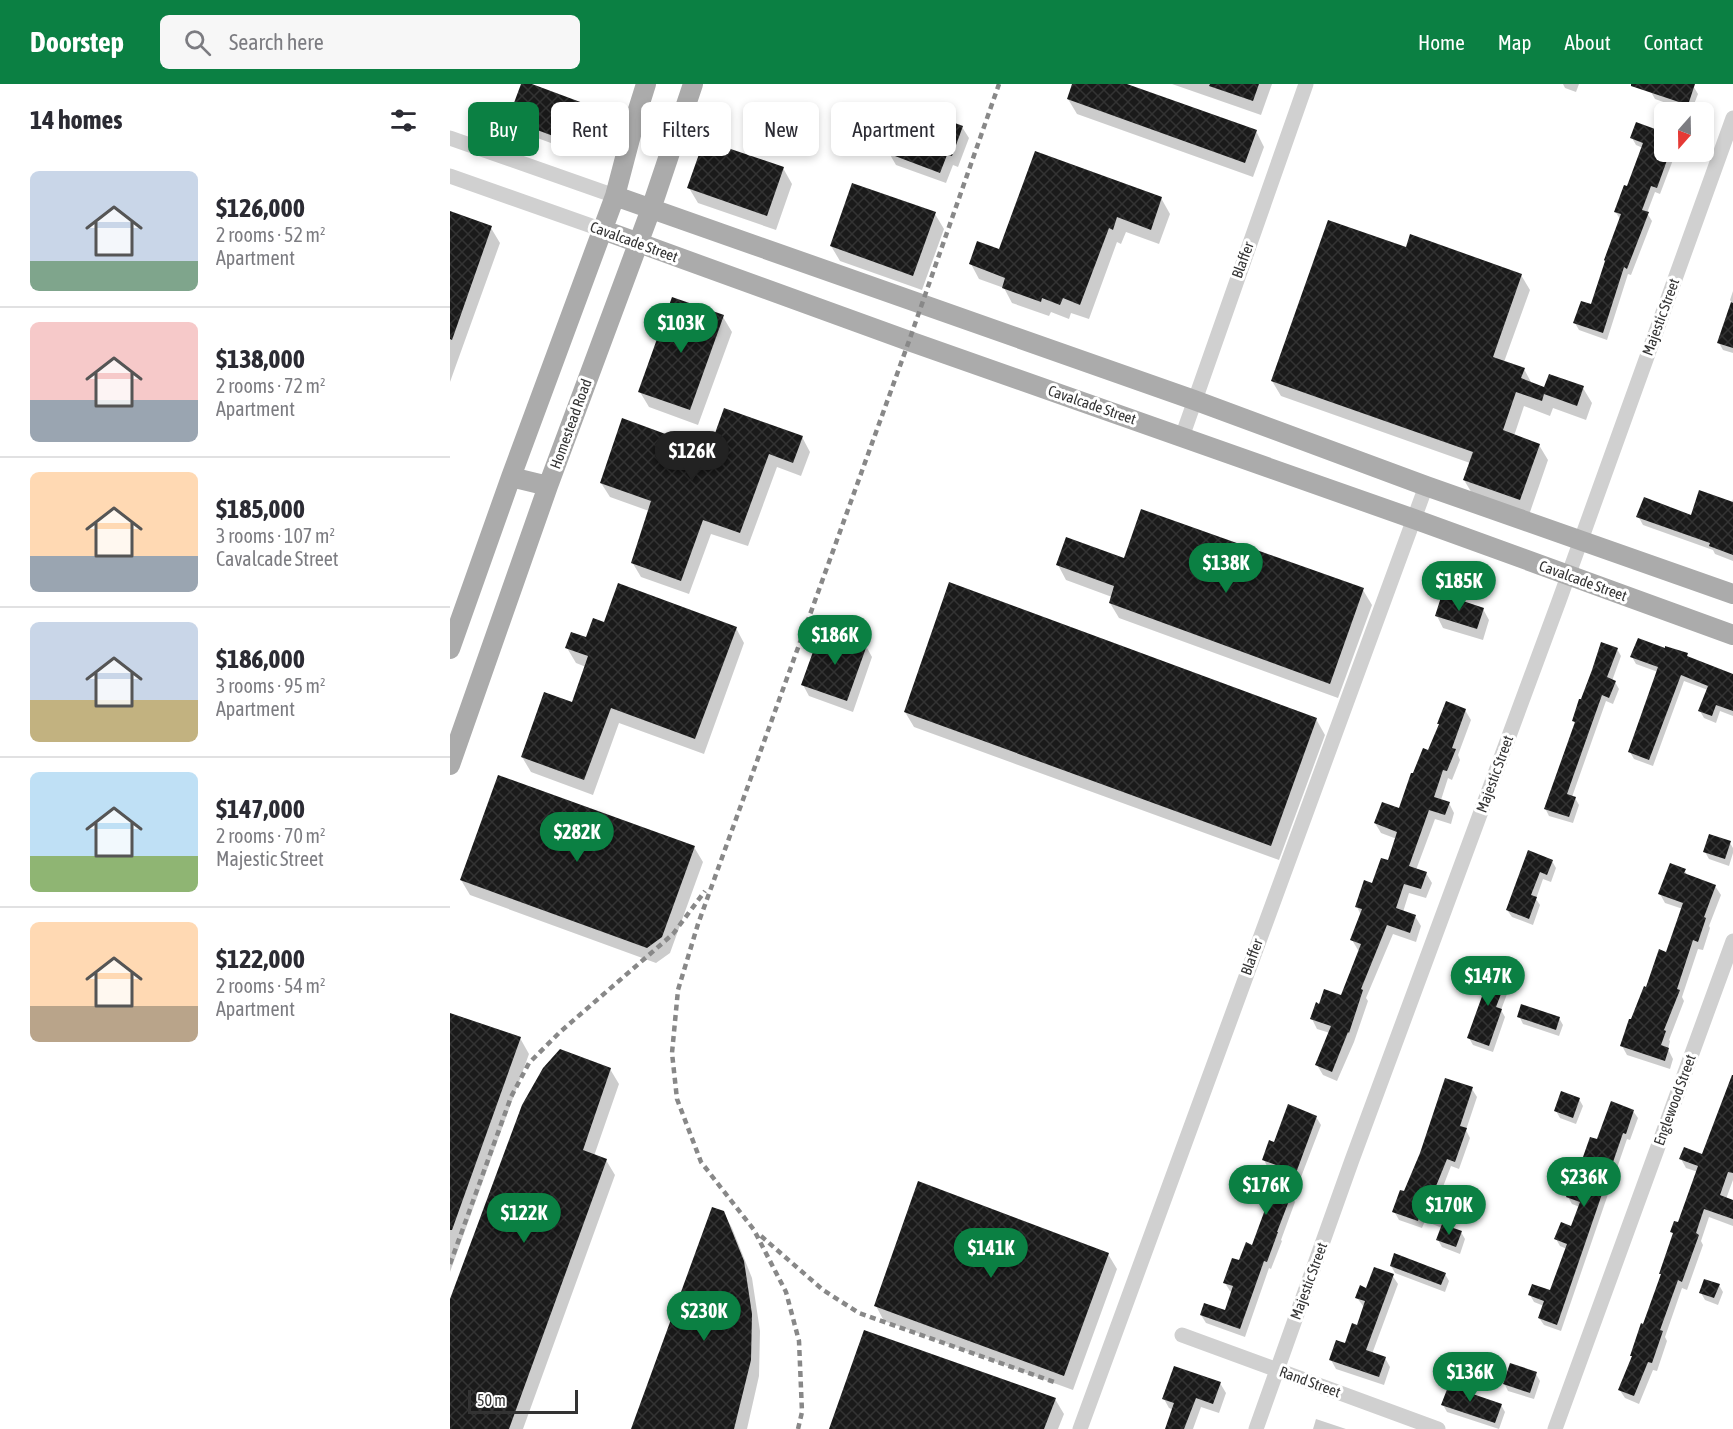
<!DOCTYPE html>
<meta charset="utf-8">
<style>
body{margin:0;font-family:"Asap Condensed",sans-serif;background:#f7f7f7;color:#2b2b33;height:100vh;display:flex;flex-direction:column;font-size:22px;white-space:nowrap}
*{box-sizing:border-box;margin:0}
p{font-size:20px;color:#7c7c81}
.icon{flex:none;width:33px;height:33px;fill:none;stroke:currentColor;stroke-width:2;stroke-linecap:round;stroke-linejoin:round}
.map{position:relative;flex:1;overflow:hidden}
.panel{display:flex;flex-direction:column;background:#fff;width:450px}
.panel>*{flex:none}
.guide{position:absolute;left:18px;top:18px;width:570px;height:54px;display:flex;gap:12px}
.needle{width:39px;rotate:200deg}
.buttons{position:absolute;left:1204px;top:18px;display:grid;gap:12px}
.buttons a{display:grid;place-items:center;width:60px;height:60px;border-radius:9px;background:#fff;box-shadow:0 3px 9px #0003;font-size:30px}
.scale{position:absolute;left:18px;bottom:15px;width:110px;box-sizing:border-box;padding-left:6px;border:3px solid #333;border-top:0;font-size:16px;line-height:21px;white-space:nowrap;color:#333;-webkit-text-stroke:4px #fff;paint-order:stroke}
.price{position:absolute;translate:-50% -51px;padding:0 14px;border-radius:21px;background:#0b8043;color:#fff;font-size:20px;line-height:39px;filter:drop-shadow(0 2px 3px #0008)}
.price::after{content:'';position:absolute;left:50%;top:36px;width:18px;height:14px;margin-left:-9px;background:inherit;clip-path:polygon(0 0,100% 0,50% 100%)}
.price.active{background:#222;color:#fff}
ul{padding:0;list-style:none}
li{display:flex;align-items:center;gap:18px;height:150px;padding:0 30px}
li+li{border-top:2px solid #e1e1e2}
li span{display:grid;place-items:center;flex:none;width:168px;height:120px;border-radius:9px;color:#555}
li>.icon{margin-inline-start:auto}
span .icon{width:72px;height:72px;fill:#fffc;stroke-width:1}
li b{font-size:26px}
h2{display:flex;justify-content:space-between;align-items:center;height:72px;padding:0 30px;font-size:26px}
.pill{padding:0 21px;border-radius:9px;background:#fff;box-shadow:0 3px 9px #0003;font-size:21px;line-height:54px}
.pill.active{background:#0b8043;color:#fff}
header{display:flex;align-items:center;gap:36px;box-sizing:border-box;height:84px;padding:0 30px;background:#0b8043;color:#fff}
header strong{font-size:28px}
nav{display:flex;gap:33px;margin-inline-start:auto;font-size:21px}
.search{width:420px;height:54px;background:#f7f7f7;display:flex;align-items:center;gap:15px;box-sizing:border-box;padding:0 21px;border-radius:9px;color:#7c7c81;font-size:22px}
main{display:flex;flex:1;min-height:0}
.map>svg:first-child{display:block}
.shadow{fill:#0003}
.building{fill:url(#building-cross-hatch)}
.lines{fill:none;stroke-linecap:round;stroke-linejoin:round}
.minor{stroke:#d0d0d0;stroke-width:15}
.major{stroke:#ababab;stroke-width:20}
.rail{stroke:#888;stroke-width:4.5;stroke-dasharray:6 4.5;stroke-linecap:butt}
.labels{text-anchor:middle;stroke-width:6;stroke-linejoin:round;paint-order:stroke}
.street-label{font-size:15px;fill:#333;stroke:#fff}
</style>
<header>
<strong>Doorstep</strong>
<div class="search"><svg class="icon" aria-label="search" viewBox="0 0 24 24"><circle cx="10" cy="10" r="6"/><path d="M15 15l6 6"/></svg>Search here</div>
<nav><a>Home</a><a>Map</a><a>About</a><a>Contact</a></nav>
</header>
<main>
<section class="panel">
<h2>14 homes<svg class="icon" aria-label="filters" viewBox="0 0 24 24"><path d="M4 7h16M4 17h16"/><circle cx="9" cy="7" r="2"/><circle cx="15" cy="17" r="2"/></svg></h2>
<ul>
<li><span style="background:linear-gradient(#c9d6e8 75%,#7fa58c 0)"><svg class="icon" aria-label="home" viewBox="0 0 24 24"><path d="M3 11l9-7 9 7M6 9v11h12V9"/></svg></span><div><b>$126,000</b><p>2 rooms · 52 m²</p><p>Apartment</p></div></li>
<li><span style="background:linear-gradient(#f6c9c9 65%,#9aa5b1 0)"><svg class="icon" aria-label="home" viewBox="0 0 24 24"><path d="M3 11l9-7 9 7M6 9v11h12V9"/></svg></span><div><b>$138,000</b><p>2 rooms · 72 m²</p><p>Apartment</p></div></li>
<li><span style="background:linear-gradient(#ffd9b3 70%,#9aa5b1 0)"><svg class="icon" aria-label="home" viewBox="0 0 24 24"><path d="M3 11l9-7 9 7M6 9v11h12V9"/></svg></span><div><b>$185,000</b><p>3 rooms · 107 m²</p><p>Cavalcade Street</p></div></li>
<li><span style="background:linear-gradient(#c9d6e8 65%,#c2b280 0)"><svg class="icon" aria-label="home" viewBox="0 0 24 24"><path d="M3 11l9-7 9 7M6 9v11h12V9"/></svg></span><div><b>$186,000</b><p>3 rooms · 95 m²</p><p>Apartment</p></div></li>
<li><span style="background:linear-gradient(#bfe0f5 70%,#8fb573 0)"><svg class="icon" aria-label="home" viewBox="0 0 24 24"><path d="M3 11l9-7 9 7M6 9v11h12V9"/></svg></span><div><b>$147,000</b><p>2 rooms · 70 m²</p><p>Majestic Street</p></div></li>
<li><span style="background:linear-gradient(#ffd9b3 70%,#b9a48a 0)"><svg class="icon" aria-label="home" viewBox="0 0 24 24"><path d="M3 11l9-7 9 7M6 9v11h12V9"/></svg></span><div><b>$122,000</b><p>2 rooms · 54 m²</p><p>Apartment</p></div></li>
</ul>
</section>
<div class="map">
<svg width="1283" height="1345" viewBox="0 0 1283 1345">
<defs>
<pattern id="building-cross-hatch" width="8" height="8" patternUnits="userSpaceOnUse" patternTransform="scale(1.5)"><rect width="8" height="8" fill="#1a1a1a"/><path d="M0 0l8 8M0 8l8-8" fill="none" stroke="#333"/></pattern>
</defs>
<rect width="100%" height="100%" fill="#fff"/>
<path class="shadow" d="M73 0H77L132 21 139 32 125 68 66 46 60 35Z
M624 0H672L806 47 814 63 803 93 627 30 618 15Z
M722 0H822L811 31Z
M1113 0H1129L1126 8 1115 4Z
M1203 0H1242L1248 10 1241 28H1215V68H1226L1210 110 1205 108 1197 129 1202 137 1181 191 1178 190 1157 256 1129 246 1125 239 1142 222 1170 135 1165 127 1178 104 1193 64 1186 61 1182 54 1206 46 1216 19 1205 15 1201 8Z
M512 43 519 54 508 83 503 81 496 99 446 81 439 69Z
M333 84 342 100 326 146 248 119 239 104Z
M711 114 720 130 709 160 676 148 671 160 667 158 639 235 621 229 619 235 601 228 599 232 562 219 554 204 529 195 521 180 550 167Z
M0 129 41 144 50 159 0 298Z
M485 130 494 145 472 206 390 177 381 162Z
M957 165 1071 191 1080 206 1054 278 1074 285 1082 300 1095 305 1133 304 1142 319 1136 336 1103 324 1100 332 1074 322 1064 352 1089 361 1098 376 1079 431 1023 411 1014 396 1020 379 831 312 822 297Z
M1283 207V269L1273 266 1269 259 1282 219 1280 216Z
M273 233 282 248 248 341 199 323 190 308Z
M352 353 360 368 351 392 327 383 298 462 261 450 239 510 191 493 182 478 199 427 160 413 151 399 260 368Z
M1283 415V477L1265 470 1263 466 1193 441 1188 432 1242 433 1282 419Z
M675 476 913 506 922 521 888 614 669 534 660 519 662 513 616 496 608 481Z
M1033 525 1039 536 1033 556 993 544 987 532Z
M155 540 286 544 294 559 254 670 169 639 143 711 81 688 72 673 122 620 136 583 126 579 117 564 137 555Z
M416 562 422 573 403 628 359 612 353 601 372 570Z
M1167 565 1171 572 1162 597 1165 598 1169 605 1163 620 1156 617 1122 713 1125 714 1129 721 1123 739 1099 732 1095 724 1125 640 1124 637Z
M1216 566 1237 571 1239 575 1283 592V632L1270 627 1266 639 1254 634 1250 627 1258 606 1234 597 1203 682 1184 675 1180 668 1208 588 1186 580 1182 573Z
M1015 626 1021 636 1008 671 1010 676 1002 696 998 694 991 716 999 719 1004 729 1001 740 985 735 966 786 976 789 982 799 976 814 959 809 953 828 965 832 971 842 966 858 943 850 916 914 918 917 904 958 887 997 873 991 867 981 880 949 867 945 862 935 870 921 891 913 910 867 908 866 902 856 911 831 907 823 939 778 947 755 931 749 925 739 950 726 979 668 990 642 989 639Z
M455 628 866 635 875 651 829 776 464 643Z
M1280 759 1283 764V769L1279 782 1259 775 1255 768Z
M244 763 253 778 220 869 206 879 20 811 11 796Z
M1079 768 1102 777 1106 784 1101 798 1093 795 1086 815 1090 821 1083 841 1062 833 1057 826Z
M1234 786 1238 792 1265 802 1271 811 1259 842 1260 844 1253 866 1248 865 1232 913 1234 917 1219 956 1220 957 1218 965 1223 975 1220 985 1177 971 1172 962 1197 905 1217 870 1233 825 1215 819 1210 810Z
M1058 890 1062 897 1051 926 1055 933 1043 968 1023 961 1019 954 1035 907 1032 902Z
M0 930 70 954 79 970 0 1188Z
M1069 932 1109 934 1113 941 1109 952 1073 940Z
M160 985 169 1000 144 1072 156 1076 165 1091 73 1345H0V1219Z
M1022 1005 1027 1013 1016 1046 1020 1054 1009 1085 1001 1082 986 1121 993 1123 998 1132 994 1143 1011 1148 1015 1155 1010 1170 992 1163 988 1156 992 1144 975 1137 972 1144 949 1136 944 1127Z
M1283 1013V1096L1276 1115 1283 1117V1142L1259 1133 1251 1157 1253 1161 1237 1206 1232 1204 1215 1253 1217 1257 1207 1287 1203 1286 1189 1320 1175 1314 1169 1305 1183 1274 1182 1272 1212 1192 1210 1189 1224 1151 1222 1148 1229 1140 1248 1088 1236 1084 1231 1075 1253 1072Z
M1129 1015 1133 1022 1126 1040 1110 1034 1106 1027Z
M1183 1027 1188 1034 1180 1056 1177 1055 1111 1247 1094 1241 1089 1234 1094 1222 1084 1218 1080 1211 1101 1208 1117 1165 1110 1162 1106 1155 1122 1143 1130 1123 1122 1120 1118 1113 1148 1057Z
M866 1033 871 1041 843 1114 845 1118 831 1156 832 1157 821 1185 819 1184 795 1253 756 1239 751 1231 776 1228 782 1208 780 1207 775 1199 803 1163 827 1097 824 1091 825 1086 818 1084 814 1076 825 1060Z
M273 1128 282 1144 302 1194 310 1247 309 1292 297 1345H182Z
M658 1170 667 1185 623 1306 434 1237 426 1222Z
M941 1182 995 1190 999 1197 995 1208 945 1189Z
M942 1191 948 1200 922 1270 935 1274 940 1283 934 1301 886 1285 881 1276 896 1260 908 1242 914 1223 907 1214Z
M1269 1201 1273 1208 1268 1221 1255 1216 1251 1209Z
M1086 1290 1090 1297 1084 1315 1058 1307 1054 1299Z
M770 1299 776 1309 769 1329 751 1323 743 1345H744H717L724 1326 719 1324 714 1315Z
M1015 1302 1019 1310 1051 1321 1055 1328 1049 1345 997 1328 993 1321Z
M605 1315 614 1330 608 1345H381Z
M866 1335 896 1345H863Z"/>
<path class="building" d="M71 0H82L133 19 119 58 58 35Z
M622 0H677L807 46 795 79 617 15Z
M760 0H809L803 17 759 2Z
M1181 0H1245L1238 21 1181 2Z
M1214 21 1215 68H1220L1207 104 1201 102 1192 126 1199 128 1177 185 1174 183 1153 249 1123 239 1131 217 1141 220 1155 177 1154 176 1171 130 1164 128 1174 101 1177 102 1193 59 1180 54 1186 38 1205 45Z
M478 29 513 42 502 72 497 71 490 89 437 69 445 50 467 58Z
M254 56 334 83 317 132 237 104Z
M585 67 712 113 701 146 667 133 663 146 659 144 630 221 613 214 610 221 592 214 591 218 552 204 555 194 519 180 527 157 549 165Z
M402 99 486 128 463 192 380 162Z
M0 127 42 142 2 256 0 255Z
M878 136 956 163 960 150 1072 190 1043 273 1075 284 1071 294 1094 303 1099 290 1134 302 1127 322 1094 310 1092 317 1066 308 1053 346 1090 360 1070 416 1013 396 1023 368 821 297Z
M222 213 274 231 240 326 188 308Z
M1281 218 1283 219V264L1267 259Z
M274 324 353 352 343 379 319 370 290 449 253 436 231 497 181 479 201 417 150 399 172 334 259 366Z
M1249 406 1283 418V471L1259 462 1260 459 1186 433 1194 413 1241 431Z
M691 425 914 504 880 600 659 519 664 502 606 481 616 453 674 474Z
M499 498 867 634 821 762 454 628Z
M168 499 287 543 245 655 161 624 134 696 71 673 94 608 122 618 138 572 115 564 121 548 136 553 143 534 154 538Z
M992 510 1034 524 1027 545 985 532Z
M378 547 417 561 397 617 351 601 364 565 371 568Z
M1188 554 1215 564V562L1238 569 1237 572 1283 590V627L1266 621 1262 632 1248 627 1258 602 1231 591 1199 676 1178 668 1208 583 1180 573Z
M1151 558 1168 564 1157 593 1166 597 1159 614 1152 611 1124 690 1117 710 1126 713 1119 733 1094 725 1125 638 1122 637 1129 615H1131L1142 586Z
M996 617 1016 625 1002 664 1006 665 997 687 993 686 984 713 1000 718 995 731 979 726 959 782 977 788 971 805 954 800 946 824 966 831 960 849 937 841 911 905 913 906 899 949 898 948 882 988 865 981 881 942 860 935 866 918 869 920 874 905 891 911 911 860 900 856 912 825 905 823 914 796 922 799 931 774 938 776 947 748 924 739 932 718 949 724 961 689H963L973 664 978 666 989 640H987Z
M48 691 245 762 212 853 197 864 10 796Z
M1259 750 1281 757 1275 775 1253 768Z
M1078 766 1103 776 1097 791 1090 788 1081 811 1087 813 1079 835 1056 826Z
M1220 779 1236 785 1234 789 1266 801 1254 833 1256 834 1248 858 1243 856 1227 905 1230 906 1214 946 1216 947 1211 961 1219 964 1215 977 1170 962 1179 935H1181L1194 902 1196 903 1209 865 1216 868 1233 819 1208 810Z
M1039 881 1059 889 1046 923 1052 925 1039 962 1017 954 1035 904 1030 902Z
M1071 920 1110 933 1106 946 1067 933Z
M0 929 71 953 2 1146H0Z
M110 965 161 984 133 1066 157 1075 59 1345H0V1215L72 1021 93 984Z
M1282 991H1283V1089L1278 1088 1270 1111 1283 1116V1135L1254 1125 1246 1149 1249 1151 1232 1198 1228 1196 1210 1246 1213 1247 1202 1279 1198 1278 1184 1312 1168 1306 1182 1272H1180L1191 1239 1193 1240 1211 1190H1209L1223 1149 1220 1148 1224 1137 1228 1138 1248 1082 1229 1075 1234 1063 1252 1070Z
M995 994 1023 1003 1010 1042 1017 1044 1005 1078 997 1075 980 1117 994 1122 989 1137 970 1130 968 1137 942 1128 950 1106 954 1107 970 1069Z
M1111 1007 1130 1014 1123 1034 1104 1027Z
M1161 1017 1184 1026 1176 1050 1173 1049 1107 1241 1088 1234 1094 1217 1078 1211 1082 1200 1100 1206 1117 1160 1104 1155 1111 1138 1121 1142 1130 1118 1116 1113 1125 1090H1127L1140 1053 1147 1055Z
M838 1020 867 1032 839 1108 842 1109 827 1148H828L817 1178 814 1177 790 1245 750 1231 754 1219 775 1226 783 1202 773 1199 782 1174 789 1176 796 1158 802 1161 827 1093 822 1091 826 1081 812 1076 819 1056 824 1058Z
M468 1097 659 1169 614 1292 424 1222Z
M262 1123 274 1127 294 1177 302 1230 301 1276 284 1345H181Z
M992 1140 1012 1147 1006 1163 986 1156Z
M944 1169 996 1189 991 1201 940 1182Z
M924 1183 944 1190 916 1266 936 1273 929 1293 879 1276 886 1256 895 1259 902 1239 907 1241 915 1217 905 1214 910 1201 916 1204Z
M1254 1195 1270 1200 1264 1214 1249 1209Z
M414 1246 606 1314 594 1345H379Z
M1060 1279 1087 1288 1080 1309 1053 1300Z
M724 1282 771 1298 763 1320 746 1314 734 1345H715L724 1319 712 1315Z
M1001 1295 1016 1301 1014 1307 1052 1320 1045 1339 991 1321Z"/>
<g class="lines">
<path class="minor" d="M0 54 165 112
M0 92 153 146
M732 353 856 0
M732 1251 988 1345
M630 1345 976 402
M806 1345 902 1076 1109 517 1283 34
M1105 1345 1283 857"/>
<path class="major" d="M165 112 744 316 976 402 1283 510
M153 146 459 257 964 435 1283 551
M61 393 98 402
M0 565 61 393 165 112 186 32 196 0
M0 681 98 402 201 125 243 0"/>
<path class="rail" d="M311 1152 373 1206 409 1229 607 1299
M0 1180 61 1013 79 979 110 948 223 850 255 807
M348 1345 352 1328 349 1257 336 1208 304 1146 251 1078 227 1015 222 969 228 906 248 840 459 257 549 0"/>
</g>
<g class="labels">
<g class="street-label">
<text transform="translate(184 158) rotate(20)" y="5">Cavalcade Street</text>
<text transform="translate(793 176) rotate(-70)" y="5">Blaffer</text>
<text transform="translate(1211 233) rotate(-70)" y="5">Majestic Street</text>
<text transform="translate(642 321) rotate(19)" y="5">Cavalcade Street</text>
<text transform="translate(121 340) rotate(-70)" y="5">Homestead Road</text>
<text transform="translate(1133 497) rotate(20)" y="5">Cavalcade Street</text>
<text transform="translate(1045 690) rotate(-70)" y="5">Majestic Street</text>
<text transform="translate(802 873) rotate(-70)" y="5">Blaffer</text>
<text transform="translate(1225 1016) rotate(-70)" y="5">Englewood Street</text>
<text transform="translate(859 1197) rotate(-70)" y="5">Majestic Street</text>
<text transform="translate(860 1298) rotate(20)" y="5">Rand Street</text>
</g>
</g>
</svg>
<div class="buttons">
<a><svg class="needle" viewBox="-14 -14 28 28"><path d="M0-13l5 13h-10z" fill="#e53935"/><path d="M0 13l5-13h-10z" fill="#7c7c81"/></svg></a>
</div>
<div class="scale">50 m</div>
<b class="price" style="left:231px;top:270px">$103K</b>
<b class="price active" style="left:242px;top:398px">$126K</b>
<b class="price" style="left:776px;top:510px">$138K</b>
<b class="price" style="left:1009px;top:528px">$185K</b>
<b class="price" style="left:385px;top:582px">$186K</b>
<b class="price" style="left:127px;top:779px">$282K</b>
<b class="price" style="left:1038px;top:923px">$147K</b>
<b class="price" style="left:1134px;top:1124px">$236K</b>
<b class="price" style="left:816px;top:1132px">$176K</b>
<b class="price" style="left:999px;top:1152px">$170K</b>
<b class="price" style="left:74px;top:1160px">$122K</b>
<b class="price" style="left:541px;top:1195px">$141K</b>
<b class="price" style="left:254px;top:1258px">$230K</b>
<b class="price" style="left:1020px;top:1319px">$136K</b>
<div class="guide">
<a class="pill active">Buy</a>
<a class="pill">Rent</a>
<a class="pill">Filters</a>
<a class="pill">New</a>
<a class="pill">Apartment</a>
</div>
</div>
</main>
